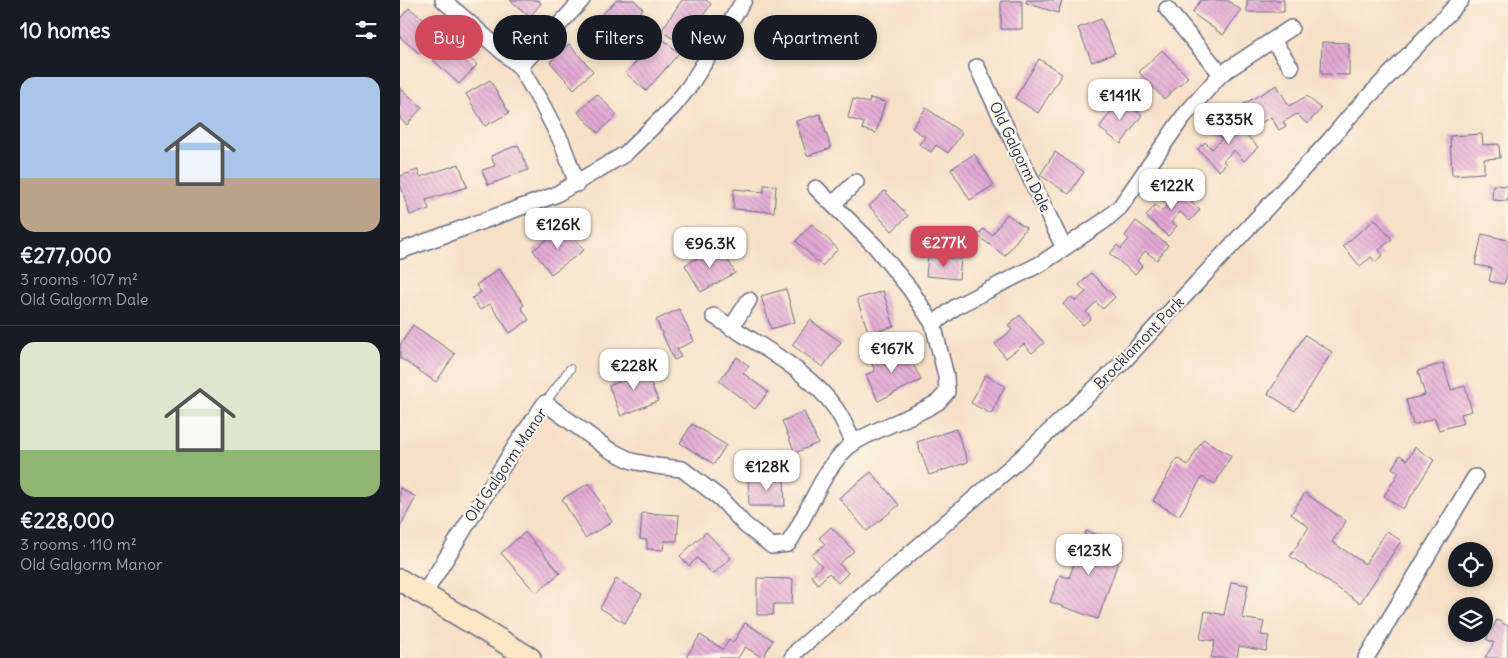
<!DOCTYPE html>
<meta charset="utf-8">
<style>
body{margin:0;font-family:Delius,sans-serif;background:#20242c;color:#f1f3f6;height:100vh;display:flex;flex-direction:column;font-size:19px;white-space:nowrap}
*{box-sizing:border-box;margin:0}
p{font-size:16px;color:#9ea1a6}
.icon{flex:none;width:28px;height:28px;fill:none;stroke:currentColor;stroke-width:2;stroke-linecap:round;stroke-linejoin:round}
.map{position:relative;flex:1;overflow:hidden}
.panel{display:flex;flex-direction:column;background:#171b24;width:400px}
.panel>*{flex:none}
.banner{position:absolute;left:15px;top:15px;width:475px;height:45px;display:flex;gap:10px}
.fabs{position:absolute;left:1048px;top:542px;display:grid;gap:10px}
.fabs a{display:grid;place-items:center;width:45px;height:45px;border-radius:50%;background:#171b24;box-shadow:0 2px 8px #0003;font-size:25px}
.price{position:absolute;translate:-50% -42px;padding:0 11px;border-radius:10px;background:#fff;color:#222;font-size:16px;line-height:32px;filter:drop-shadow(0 1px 2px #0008)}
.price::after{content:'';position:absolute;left:50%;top:30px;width:15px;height:11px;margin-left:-8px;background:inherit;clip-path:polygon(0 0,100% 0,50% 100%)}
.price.on{background:#d1495b;color:#fff}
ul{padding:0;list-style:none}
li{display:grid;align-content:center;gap:10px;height:265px;padding:0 20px}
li+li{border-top:1px solid #363941}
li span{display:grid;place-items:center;height:155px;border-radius:15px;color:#555}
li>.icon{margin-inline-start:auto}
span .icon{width:90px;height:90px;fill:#fffc;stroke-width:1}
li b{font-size:21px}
h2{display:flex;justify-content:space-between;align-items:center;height:60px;padding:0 20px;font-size:21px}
.pill{padding:0 18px;border-radius:22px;background:#171b24;box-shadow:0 2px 8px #0003;font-size:18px;line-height:45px}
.pill.on{background:#d1495b;color:#fff}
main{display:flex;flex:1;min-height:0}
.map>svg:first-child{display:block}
.building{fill:url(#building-back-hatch)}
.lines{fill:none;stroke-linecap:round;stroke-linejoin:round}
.lane-casing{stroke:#686d83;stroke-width:10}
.street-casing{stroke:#686d83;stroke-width:18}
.secondary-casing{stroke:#686d83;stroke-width:24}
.lane{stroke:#fff;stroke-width:8}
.street{stroke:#fff;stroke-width:15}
.secondary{stroke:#fae7c3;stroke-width:21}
.labels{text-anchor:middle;stroke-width:4.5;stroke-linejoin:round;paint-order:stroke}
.street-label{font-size:15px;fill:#1b2f5e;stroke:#fcf5e5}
</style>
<main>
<section class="panel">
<h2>10 homes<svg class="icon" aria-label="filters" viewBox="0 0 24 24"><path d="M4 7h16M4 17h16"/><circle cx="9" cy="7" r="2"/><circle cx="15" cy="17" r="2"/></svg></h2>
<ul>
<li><span style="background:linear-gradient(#a9c7e8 65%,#b9a48a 0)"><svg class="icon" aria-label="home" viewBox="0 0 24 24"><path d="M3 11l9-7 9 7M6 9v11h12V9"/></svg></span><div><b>€277,000</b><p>3 rooms · 107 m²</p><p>Old Galgorm Dale</p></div></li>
<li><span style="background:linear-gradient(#dfe7d0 70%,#8fb573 0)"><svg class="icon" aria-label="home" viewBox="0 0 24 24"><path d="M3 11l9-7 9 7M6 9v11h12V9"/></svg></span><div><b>€228,000</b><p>3 rooms · 110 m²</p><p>Old Galgorm Manor</p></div></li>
</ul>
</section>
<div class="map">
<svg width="1108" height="658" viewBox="0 0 1108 658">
<defs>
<pattern id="building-back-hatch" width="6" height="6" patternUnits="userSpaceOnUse" patternTransform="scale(1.25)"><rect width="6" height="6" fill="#e5aad5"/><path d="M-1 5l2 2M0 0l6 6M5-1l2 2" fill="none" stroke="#b98bb0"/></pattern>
</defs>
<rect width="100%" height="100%" fill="#fcf5e5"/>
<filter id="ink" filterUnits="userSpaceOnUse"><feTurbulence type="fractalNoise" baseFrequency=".02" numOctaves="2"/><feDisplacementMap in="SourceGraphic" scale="10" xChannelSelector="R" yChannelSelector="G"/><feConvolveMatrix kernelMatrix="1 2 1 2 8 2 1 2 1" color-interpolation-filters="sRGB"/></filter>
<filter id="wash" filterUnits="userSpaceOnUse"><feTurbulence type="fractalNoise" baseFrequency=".0096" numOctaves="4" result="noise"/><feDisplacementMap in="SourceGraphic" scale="20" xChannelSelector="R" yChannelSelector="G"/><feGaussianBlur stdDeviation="1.12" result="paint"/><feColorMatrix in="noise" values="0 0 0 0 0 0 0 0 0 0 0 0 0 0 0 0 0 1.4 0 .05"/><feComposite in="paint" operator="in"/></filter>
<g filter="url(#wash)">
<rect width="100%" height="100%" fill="#f6e1c7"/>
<g id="blocks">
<path class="building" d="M110 0H138L141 3 130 17Z
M217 0H234L243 9 206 45 189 27Z
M282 0H306L311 4 283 45 261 31Z
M627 0H662L658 13 626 3Z
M801 0H827L841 10 823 35 792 13Z
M847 0H884V12H847Z
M601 1H622V29H601Z
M9 8 27 22 30 19 41 29 20 54 0 37V19Z
M701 19 715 53 692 62 678 28Z
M259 36 279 53 246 91 226 73Z
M50 40 77 65 59 84 32 59Z
M922 42 949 43V75L921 74Z
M169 44 193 71 174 89 150 62Z
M762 50 788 77 764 99 739 72Z
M639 59 662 74 638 113 615 98Z
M90 80 109 113 85 126 66 94Z
M877 85 889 106 907 96 921 109 907 124 897 114 883 122 886 126 879 130 871 117 854 127 842 105Z
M0 88 22 107 7 125 0 119Z
M197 94 217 115 198 133 178 112Z
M470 98 485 102 476 133 462 129 464 123 448 118 453 99 469 103Z
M720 99 742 115 721 144 699 128Z
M526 108 562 133 548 153 536 145 531 152 519 144 525 137 512 128Z
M420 114 431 148 407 156 396 121Z
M829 117 858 147 844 161 834 150 823 161 826 164 819 171 798 149 805 142 812 149 822 139 815 131Z
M1082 134 1083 145 1099 144 1100 158 1084 159V173L1052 175 1050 136Z
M118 145 128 170 88 185 82 170 95 166 91 156Z
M655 152 684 172 669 194 640 175Z
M574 154 594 185 570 200 551 169Z
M59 164 67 187 26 200 29 209 10 215 0 183V176L18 170 20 177Z
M364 185 376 186 374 212 333 209 334 189 364 192Z
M1093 185 1108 186V201L1092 200Z
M773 186 800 210 790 221 780 212 771 222 777 226 768 236 746 216 755 205 762 211 769 203 763 197Z
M485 191 508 216 492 231 469 206Z
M607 214 626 228 605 256 578 236 583 229 592 235Z
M975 219 992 239 979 250 983 255 975 262 971 257 960 266 943 246Z
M736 221 768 245 757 260 745 251 737 261 742 266 735 274 710 254 717 245 721 249 729 239 725 236Z
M412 224 438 249 422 266 396 241Z
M166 226 184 250 151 274 133 250Z
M1082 234 1108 240V272L1104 284 1089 281 1092 268 1075 265Z
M320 245 335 273 301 292 285 265Z
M528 256 561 259 559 279 526 276Z
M99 269 124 305 121 307 129 320 110 333 90 304 80 310 72 298 81 292 76 285Z
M691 273 715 297 703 309 696 302 686 312 691 318 683 325 663 304 671 297 676 301 686 292 679 285Z
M386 289 395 322 371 329 361 296Z
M483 291 494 326 469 334 457 299Z
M279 309 294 341 277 349 281 357 274 360 256 320Z
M620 315 644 343 632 353 624 344 606 358 595 344 612 330 608 325Z
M410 320 441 342 423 367 392 345Z
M13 325 55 354 36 382 0 358V345Z
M905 335 932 352 895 411 868 394Z
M504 346 521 380 478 401 466 375 475 371 471 361Z
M337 357 349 366 343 373 368 392 355 409 319 381Z
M242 362 258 401 221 416 209 386 233 376 229 368Z
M1043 363 1051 390 1065 386 1072 411 1061 414 1064 423 1039 430 1035 418 1013 425 1006 400 1025 395 1018 371Z
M585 375 605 386 591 414 571 403Z
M404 412 418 443 395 453 382 421Z
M292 424 326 445 314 464 280 443Z
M556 429 568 462 529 475 517 442Z
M803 439 831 456 815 484 802 477 779 516 753 501 777 458 788 465Z
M1015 447 1034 460 1003 509 984 496 999 472 992 468 1000 455 1007 460Z
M471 472 499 505 467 531 439 498Z
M384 477 385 506H349L348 478Z
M189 483 212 522 185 538 162 499Z
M0 488 16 497 0 527Z
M905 493 946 521 932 542 965 564 987 531 1001 541 960 603 890 556 909 527 891 514Z
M242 513 279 515 277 541H264L263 550 247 549V540L240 539Z
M431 527 454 551 439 564 448 573 438 583 429 573 418 584 411 576 422 566 412 555 425 544 419 538Z
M686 531 724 545 698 619 650 602 660 575 669 578Z
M125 532 160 573 136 593 101 553Z
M306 532 331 558 313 574 297 558 289 566 280 556Z
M357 578 393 579 392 604H374L373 615H357Z
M216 579 242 594 225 623 200 608Z
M831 582 848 585 842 618 864 622 861 635 869 636 866 651 839 646 837 658H811L815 641 800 639 805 611 824 615Z
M1097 620 1108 626V658H1085L1094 643 1086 639Z
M345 623 373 640 363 658 345 647 338 658H286L300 635 323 649 329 640 333 643Z"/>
</g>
</g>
<g filter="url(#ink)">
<use href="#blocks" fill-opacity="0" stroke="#686d83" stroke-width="1"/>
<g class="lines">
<defs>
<path id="lane" d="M145 403 170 369"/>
<path id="street" d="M43 0 120 67 143 106 162 143 177 184
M767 9 821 74
M873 41 891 67
M120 67 182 0
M577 67 664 248
M434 203 456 182
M0 251 155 195 225 154 272 108 289 87 344 0
M314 316C353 342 409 370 436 409 443 419 448 432 454 443
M533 324 557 306 642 263 704 221 720 207 783 117 821 74 891 28
M331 328 349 300
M24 594 116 445 145 403 208 449 232 461 256 466 282 469 320 498 345 525 372 546 388 544C408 515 425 461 455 442 481 426 512 418 538 402L547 392 546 376 533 324 510 289 475 246 416 188
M392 658 398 650 620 459 724 361 929 141 949 117 1061 0
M966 658 1075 477"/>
<path id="secondary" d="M0 580 130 658"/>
</defs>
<use href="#lane" class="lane-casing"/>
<use href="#street" class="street-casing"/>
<use href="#secondary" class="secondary-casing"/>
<use href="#lane" class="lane"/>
<use href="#street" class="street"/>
<use href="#secondary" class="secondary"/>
</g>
</g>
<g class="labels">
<g class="street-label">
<text transform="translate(620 157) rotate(64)" y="5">Old Galgorm Dale</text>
<text transform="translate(739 343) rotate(-46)" y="5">Brocklamont Park</text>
<text transform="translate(106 465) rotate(-56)" y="5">Old Galgorm Manor</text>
</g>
</g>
</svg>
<div class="fabs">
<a><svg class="icon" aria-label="locate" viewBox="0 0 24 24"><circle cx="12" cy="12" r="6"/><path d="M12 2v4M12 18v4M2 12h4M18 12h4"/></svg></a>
<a><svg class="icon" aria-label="layers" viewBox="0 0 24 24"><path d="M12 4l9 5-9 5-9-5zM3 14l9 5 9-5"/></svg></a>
</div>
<b class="price" style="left:720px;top:121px">€141K</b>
<b class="price" style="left:829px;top:145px">€335K</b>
<b class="price" style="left:772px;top:211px">€122K</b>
<b class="price" style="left:158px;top:250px">€126K</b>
<b class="price on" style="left:544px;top:268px">€277K</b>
<b class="price" style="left:310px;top:269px">€96.3K</b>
<b class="price" style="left:492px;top:374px">€167K</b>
<b class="price" style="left:234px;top:391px">€228K</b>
<b class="price" style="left:367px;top:492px">€128K</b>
<b class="price" style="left:689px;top:576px">€123K</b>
<div class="banner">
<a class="pill on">Buy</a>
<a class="pill">Rent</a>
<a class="pill">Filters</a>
<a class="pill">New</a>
<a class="pill">Apartment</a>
</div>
</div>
</main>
